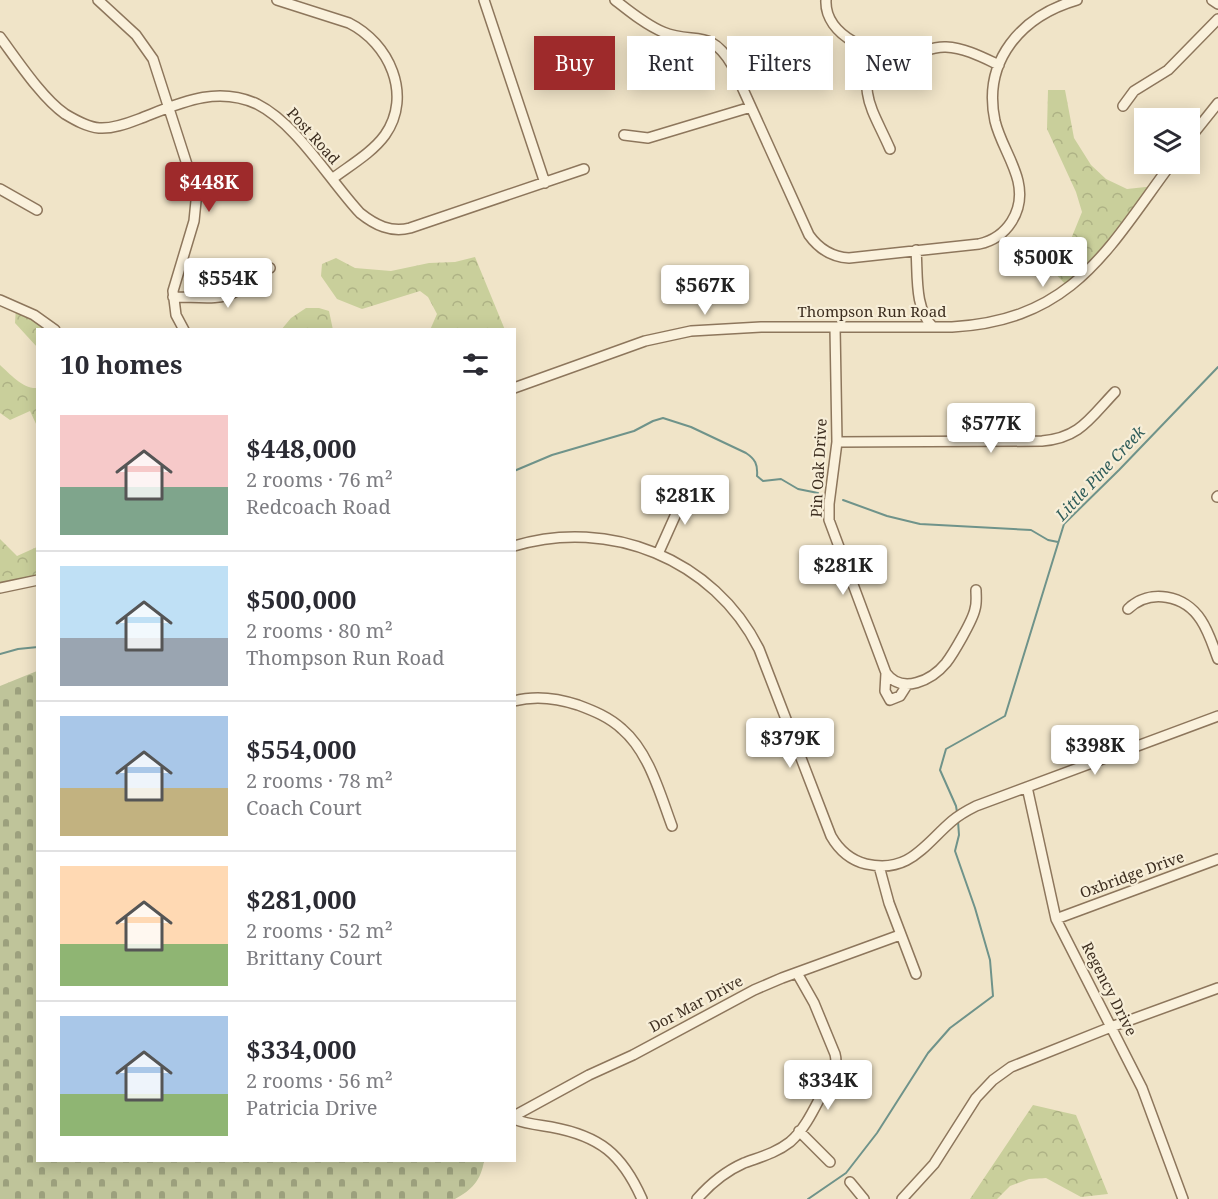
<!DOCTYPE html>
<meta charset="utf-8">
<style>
body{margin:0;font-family:"Noto Serif",serif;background:#f7f7f7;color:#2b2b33;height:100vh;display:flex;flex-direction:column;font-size:22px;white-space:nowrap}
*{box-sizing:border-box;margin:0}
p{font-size:20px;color:#7c7c81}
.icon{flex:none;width:33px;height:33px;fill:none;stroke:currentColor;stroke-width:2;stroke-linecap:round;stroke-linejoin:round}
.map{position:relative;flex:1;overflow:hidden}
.sheet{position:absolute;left:36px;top:328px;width:480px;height:834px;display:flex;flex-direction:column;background:#fff;border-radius:0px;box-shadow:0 3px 15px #0003}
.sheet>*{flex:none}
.guide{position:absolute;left:534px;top:36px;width:570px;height:54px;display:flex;gap:12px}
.tools{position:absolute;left:1134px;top:108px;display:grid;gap:12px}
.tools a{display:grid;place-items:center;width:66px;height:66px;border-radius:0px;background:#fff;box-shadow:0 3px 15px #0003;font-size:30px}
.price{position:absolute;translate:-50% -51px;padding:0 14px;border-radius:6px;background:#fff;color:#222;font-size:20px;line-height:39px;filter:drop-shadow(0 2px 3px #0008)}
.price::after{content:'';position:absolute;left:50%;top:36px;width:18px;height:14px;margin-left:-9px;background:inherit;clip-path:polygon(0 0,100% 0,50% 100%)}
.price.active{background:#9e2a2b;color:#fff}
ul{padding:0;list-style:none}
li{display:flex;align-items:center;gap:18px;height:150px;padding:0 24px}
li+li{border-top:2px solid #e1e1e2}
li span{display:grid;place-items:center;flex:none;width:168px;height:120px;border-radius:0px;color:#555}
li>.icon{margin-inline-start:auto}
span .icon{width:72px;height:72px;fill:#fffc;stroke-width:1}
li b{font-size:26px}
h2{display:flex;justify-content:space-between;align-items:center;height:72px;padding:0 24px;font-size:26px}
.chip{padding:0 21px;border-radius:0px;background:#fff;box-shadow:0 3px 15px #0003;font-size:21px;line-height:54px}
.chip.active{background:#9e2a2b;color:#fff}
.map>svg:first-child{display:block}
.forest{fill:url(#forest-crowns)}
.cemetery{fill:url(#cemetery-stones)}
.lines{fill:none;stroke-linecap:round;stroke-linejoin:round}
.stream{stroke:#6f938a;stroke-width:2}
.minor-casing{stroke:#8d765c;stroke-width:12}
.minor{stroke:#faf1dc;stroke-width:9}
.labels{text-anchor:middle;stroke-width:4.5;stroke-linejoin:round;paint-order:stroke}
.street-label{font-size:15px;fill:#3d2e20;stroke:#f7eed8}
.water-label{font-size:16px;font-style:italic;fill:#2f5d5a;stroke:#f7eed8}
</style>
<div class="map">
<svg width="1218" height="1199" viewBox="0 0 1218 1199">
<defs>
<pattern id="forest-crowns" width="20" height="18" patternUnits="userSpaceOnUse" patternTransform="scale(1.5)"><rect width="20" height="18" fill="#c9cf9b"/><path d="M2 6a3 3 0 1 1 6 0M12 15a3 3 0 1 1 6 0" fill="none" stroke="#aeb285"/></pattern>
<pattern id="cemetery-stones" width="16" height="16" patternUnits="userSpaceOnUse" patternTransform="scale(1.5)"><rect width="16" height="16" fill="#bfc49a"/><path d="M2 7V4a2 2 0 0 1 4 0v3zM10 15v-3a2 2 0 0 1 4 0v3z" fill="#9ca07d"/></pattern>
</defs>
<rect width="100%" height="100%" fill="#f0e4c8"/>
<path class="forest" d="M1048 90H1065L1074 138 1091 165 1106 179 1127 189 1155 186 1113 244 1069 288 1049 267 1071 239 1082 212 1076 192 1047 129Z
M475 257 505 330H430L437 314 428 297 420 291 362 309 337 299 321 276 322 264 336 258 355 268 391 271 429 263 455 262Z
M16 307 55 330H38L37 347 15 323Z
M306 308H319L329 311 333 330H281L291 318Z
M0 365C10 374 23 389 37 388V426L30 411 10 420 0 413Z
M0 539 17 556 37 547V580L0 588Z
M1033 1105 1076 1115 1108 1194 1081 1197 1046 1178 1029 1179 1010 1186 997 1199H970Z"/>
<path class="cemetery" d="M37 671 38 1161H484C481 1180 472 1190 455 1199H0V686Z"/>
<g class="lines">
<path class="stream" d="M514 471 552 455 634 431 653 421 663 418 691 427 746 453C755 459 758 464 757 476L763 481 781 479 798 489 818 493
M843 500 887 516 920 524 1031 530 1048 540 1058 542
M0 654 18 649 38 647
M957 812 956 806 940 770 946 749 1005 716 1064 524 1119 470 1218 367
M808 1199 846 1173 877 1133 928 1053 950 1028 993 996 990 960 975 908 955 851 959 835 958 821"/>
<defs>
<path id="minor" d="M98 0 136 35 153 59 192 180 196 201 194 221 173 291 176 315 184 330
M277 0 349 23C389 43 413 95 385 135 372 153 349 166 332 179
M484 0 545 183
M615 0C629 11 646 25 663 32 694 45 710 27 732 65L809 235C819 249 832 257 849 258L979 244C1007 238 1025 211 1018 181 1013 160 1000 142 995 121 982 60 1022 16 1077 0
M826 0C824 36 875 57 905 55 919 54 932 46 946 47 965 48 982 57 999 65
M1212 0 1218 4
M0 37C17 60 42 98 65 114 75 120 87 127 99 128 112 129 126 124 139 119 178 104 215 85 257 104 297 124 330 181 360 213 375 225 391 233 410 228L584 169
M875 50C857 94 872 108 890 149
M1123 106 1134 91 1168 70 1218 19
M624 135 648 138 751 107
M1190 138 1218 103
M0 189 37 210
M916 250C918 274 914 309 933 327
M173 297C191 296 219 302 235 292 249 283 252 273 270 268
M0 300 34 315 55 330
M835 327 837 442 829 504V520L886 673C902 695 932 680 946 663 953 654 973 620 975 609 977 603 976 596 976 590
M514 388 645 341 691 331 761 327H952C1073 320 1107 250 1171 164
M837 442 1042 441C1080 438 1090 418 1115 392
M1217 497 1218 496
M514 546C609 517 714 559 759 649L831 836C839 850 850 860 866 864 909 874 924 845 952 821 959 815 968 810 976 806L1218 716
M658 554 688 487
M0 588 38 580
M1128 609C1150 588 1185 595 1201 620 1209 632 1213 646 1218 659
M886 673 885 691 890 700 900 696 907 685
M514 701C536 695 557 698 578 705 594 711 609 717 622 729 649 752 660 794 672 826
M1027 787 1056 919 1142 1088 1183 1199
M879 866 889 903 916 974
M1056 919 1218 859
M514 1116 589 1075 633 1055 754 990 782 978 900 935
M514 1119C526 1124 539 1125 551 1127 600 1136 622 1154 642 1199
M799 1131 830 1162
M850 1182 864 1199
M697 1199C710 1184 726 1171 744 1163 760 1157 776 1153 790 1142 805 1129 814 1109 823 1092 830 1079 839 1069 835 1054L814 1003 797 973
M902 1199 934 1164 976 1098 993 1080 1011 1067 1111 1027 1218 988"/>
</defs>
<use href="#minor" class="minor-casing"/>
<use href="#minor" class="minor"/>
</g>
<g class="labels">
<g class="street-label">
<text transform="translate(313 136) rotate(48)" y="5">Post Road</text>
<text x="872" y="317">Thompson Run Road</text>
<text transform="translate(819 468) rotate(-87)" y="5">Pin Oak Drive</text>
<text transform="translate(1132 875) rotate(-20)" y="5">Oxbridge Drive</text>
<text transform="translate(1109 989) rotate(63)" y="5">Regency Drive</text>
<text transform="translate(696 1004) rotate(-28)" y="5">Dor Mar Drive</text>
</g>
<g class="water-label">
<text transform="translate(1100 473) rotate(-47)" y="6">Little Pine Creek</text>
</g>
</g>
</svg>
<div class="tools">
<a><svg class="icon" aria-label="layers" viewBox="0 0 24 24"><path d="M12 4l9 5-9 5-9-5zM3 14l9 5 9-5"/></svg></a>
</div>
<b class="price active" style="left:209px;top:213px">$448K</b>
<b class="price" style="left:1043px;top:288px">$500K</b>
<b class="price" style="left:228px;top:309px">$554K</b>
<b class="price" style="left:705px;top:316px">$567K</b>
<b class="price" style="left:991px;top:454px">$577K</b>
<b class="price" style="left:685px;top:526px">$281K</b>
<b class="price" style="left:843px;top:596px">$281K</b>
<b class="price" style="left:790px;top:769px">$379K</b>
<b class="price" style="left:1095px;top:776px">$398K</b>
<b class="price" style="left:828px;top:1111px">$334K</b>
<div class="guide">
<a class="chip active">Buy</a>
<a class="chip">Rent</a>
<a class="chip">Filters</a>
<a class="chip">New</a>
</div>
<section class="sheet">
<h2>10 homes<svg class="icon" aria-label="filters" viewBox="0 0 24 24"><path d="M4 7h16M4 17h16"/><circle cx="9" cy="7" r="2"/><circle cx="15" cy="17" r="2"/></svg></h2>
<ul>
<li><span style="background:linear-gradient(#f6c9c9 60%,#7fa58c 0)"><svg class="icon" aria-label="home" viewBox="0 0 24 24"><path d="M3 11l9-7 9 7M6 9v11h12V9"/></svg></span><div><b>$448,000</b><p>2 rooms · 76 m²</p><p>Redcoach Road</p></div></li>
<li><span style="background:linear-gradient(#bfe0f5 60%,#9aa5b1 0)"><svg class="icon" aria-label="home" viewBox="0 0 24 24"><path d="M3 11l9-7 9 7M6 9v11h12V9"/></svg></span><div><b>$500,000</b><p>2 rooms · 80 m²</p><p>Thompson Run Road</p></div></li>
<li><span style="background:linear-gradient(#a9c7e8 60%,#c2b280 0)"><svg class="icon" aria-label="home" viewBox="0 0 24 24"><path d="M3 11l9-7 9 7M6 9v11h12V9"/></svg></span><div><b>$554,000</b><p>2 rooms · 78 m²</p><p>Coach Court</p></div></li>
<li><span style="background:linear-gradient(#ffd9b3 65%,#8fb573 0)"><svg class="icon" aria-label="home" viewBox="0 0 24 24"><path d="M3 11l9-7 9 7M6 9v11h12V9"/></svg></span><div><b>$281,000</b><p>2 rooms · 52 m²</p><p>Brittany Court</p></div></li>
<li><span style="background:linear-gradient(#a9c7e8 65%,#8fb573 0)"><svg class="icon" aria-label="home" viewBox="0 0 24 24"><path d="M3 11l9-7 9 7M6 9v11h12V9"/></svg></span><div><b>$334,000</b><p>2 rooms · 56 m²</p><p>Patricia Drive</p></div></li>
</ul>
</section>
</div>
